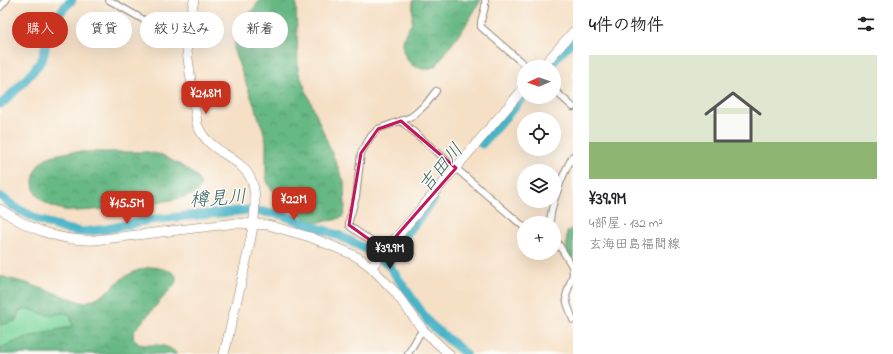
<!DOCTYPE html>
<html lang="ja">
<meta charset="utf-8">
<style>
body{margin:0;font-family:"Indie Flower","Klee One",sans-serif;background:#f6f6f6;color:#202124;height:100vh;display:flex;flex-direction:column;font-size:15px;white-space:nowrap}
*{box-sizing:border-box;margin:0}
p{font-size:13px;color:#757577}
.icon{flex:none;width:22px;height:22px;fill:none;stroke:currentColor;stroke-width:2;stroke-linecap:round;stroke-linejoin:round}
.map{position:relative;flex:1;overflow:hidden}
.panel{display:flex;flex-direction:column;background:#fff;width:320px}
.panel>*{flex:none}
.hud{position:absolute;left:12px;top:12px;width:380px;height:36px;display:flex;gap:8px}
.needle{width:26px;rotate:268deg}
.buttons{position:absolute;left:517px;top:60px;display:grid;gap:8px}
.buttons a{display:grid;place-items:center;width:44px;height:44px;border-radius:50%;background:#fff;box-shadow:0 4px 16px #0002;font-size:20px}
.price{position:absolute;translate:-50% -34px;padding:0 9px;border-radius:8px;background:#c8321e;color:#fff;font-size:13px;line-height:26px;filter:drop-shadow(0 1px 2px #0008)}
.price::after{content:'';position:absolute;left:50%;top:24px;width:12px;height:9px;margin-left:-6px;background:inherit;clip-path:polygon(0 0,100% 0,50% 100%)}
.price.selected{background:#222;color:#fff}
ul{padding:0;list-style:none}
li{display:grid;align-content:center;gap:8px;height:212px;padding:0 16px}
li+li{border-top:1px solid #e0e0e0}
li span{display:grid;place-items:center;height:124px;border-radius:0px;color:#555}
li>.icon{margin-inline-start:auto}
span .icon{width:72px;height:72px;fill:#fffc;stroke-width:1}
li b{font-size:17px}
h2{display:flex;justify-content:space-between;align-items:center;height:48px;padding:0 16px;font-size:17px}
.tag{padding:0 14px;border-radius:18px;background:#fff;box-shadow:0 4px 16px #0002;font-size:14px;line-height:36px}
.tag.selected{background:#c8321e;color:#fff}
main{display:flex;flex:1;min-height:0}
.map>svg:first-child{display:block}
.grass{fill:#7dd79d;stroke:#548164}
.forest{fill:url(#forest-crowns);stroke:#487258}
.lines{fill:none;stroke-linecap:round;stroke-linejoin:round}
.river{stroke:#49b4c7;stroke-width:9}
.street-casing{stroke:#908578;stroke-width:8}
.secondary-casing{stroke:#908578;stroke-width:10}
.street{stroke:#fff;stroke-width:6}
.secondary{stroke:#fff;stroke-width:9}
.marked{fill:none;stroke:#c2185b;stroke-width:3;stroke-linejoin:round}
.labels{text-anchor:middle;stroke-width:3;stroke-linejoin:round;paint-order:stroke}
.water-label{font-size:19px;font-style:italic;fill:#376269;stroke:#fdfcf7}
</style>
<main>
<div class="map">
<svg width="573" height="354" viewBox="0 0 573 354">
<defs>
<pattern id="forest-crowns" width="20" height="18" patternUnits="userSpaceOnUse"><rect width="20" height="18" fill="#66b884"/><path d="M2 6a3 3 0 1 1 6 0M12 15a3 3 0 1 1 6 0" fill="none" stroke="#54966c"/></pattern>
</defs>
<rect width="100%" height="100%" fill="#fdfcf7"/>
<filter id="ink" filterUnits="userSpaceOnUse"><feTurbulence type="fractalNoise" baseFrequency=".025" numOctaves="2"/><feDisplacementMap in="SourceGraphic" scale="8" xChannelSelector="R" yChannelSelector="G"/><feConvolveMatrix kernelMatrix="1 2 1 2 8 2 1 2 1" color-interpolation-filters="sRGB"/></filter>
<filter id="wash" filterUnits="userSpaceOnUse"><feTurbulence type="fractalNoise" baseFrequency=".012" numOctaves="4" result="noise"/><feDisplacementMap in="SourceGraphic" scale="16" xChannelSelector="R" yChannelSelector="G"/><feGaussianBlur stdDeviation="0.9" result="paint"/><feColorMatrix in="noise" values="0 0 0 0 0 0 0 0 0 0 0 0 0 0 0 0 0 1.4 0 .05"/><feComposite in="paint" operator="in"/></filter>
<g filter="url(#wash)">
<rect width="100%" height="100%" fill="#f5dfc5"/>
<path class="grass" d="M0 297 68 307 82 333 0 354Z"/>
<path class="forest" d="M260 0H296L298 71 344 182 345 206 344 214 342 217 335 220 318 222 309 221 280 199 269 186 266 177V141L263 129 234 51C234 26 247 19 260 0Z
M413 0H481L465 26 436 66 428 69H422L412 65 406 58 403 50V42L405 34 412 23Z
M70 152H148L162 155 182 166 195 175 201 184C200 187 199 190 197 192 182 202 94 211 73 211 67 211 58 209 52 206 39 201 30 190 34 176 36 171 37 166 41 162 48 155 60 154 70 152Z
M573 228V263L566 258 567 232Z
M150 267C156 267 172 270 175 275 177 278 176 282 174 285L134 331 133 337 138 344C153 347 165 341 177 354H0V348L24 338 73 326 70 315C61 311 60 315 51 315 38 315 32 306 19 311L16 321 0 325V276L26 283 84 303 103 295 124 277 136 271Z"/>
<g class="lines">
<path class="river" d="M549 67 573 39
M0 104 5 101C17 88 33 74 42 59 45 54 45 47 46 41 51 25 59 11 72 0
M482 144 524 96
M0 196 16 208 39 220 65 229 83 232 107 229 148 220 248 210 279 214 340 236 368 250 388 264 430 324 466 354
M388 264 394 250 434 199"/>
</g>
</g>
<g filter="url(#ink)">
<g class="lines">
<defs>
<path id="street" d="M109 0 186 44
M485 0C487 10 479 19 481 27L527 67
M0 7 6 0
M554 90 573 107
M401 121 524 227
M550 223C550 206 564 171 573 156
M554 237 572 266 573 274
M384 250 352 228 349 225V221L356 197 361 153 371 136 378 129 411 117 415 114 426 104 436 91
M573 274 566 296 567 303 573 320
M408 354 419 335 423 330"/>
<path id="secondary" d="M194 0 186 44 197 124C208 153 237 154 250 177 263 201 247 254 242 279 236 304 230 329 224 354
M542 67 573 32
M0 209C27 228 61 242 95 240L237 223 268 225 310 237 347 252 359 258 371 267 395 292 423 330 449 354
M371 267 524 88"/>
</defs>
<use href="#street" class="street-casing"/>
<use href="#secondary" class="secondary-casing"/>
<use href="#street" class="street"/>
<use href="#secondary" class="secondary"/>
</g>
</g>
<path class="marked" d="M401 121 456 168 384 250 349 225 361 153 378 129Z"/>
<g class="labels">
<g class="water-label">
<text transform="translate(440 167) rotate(-50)" y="7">吉田川</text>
<text transform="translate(218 197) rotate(-4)" y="7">樽見川</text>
</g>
</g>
</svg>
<div class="buttons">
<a><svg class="needle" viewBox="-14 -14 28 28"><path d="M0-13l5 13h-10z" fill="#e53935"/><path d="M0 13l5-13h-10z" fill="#757577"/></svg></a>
<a><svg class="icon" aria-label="locate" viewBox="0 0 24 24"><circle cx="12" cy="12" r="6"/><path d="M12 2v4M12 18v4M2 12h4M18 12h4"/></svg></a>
<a><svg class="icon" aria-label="layers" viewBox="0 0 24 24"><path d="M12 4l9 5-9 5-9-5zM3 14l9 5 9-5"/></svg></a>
<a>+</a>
</div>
<b class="price" style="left:206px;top:115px">¥21.8M</b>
<b class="price" style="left:294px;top:221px">¥22M</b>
<b class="price" style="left:127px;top:225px">¥15.5M</b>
<b class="price selected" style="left:390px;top:270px">¥39.9M</b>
<div class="hud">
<a class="tag selected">購入</a>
<a class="tag">賃貸</a>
<a class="tag">絞り込み</a>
<a class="tag">新着</a>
</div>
</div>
<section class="panel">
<h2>4件の物件<svg class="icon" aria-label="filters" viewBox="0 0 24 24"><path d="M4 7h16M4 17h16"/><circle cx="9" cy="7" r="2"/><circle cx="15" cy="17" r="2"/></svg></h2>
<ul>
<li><span style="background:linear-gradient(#dfe7d0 70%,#8fb573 0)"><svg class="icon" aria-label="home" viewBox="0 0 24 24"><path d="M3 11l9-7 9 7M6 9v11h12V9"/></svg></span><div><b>¥39.9M</b><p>4部屋 · 132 m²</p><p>玄海田島福間線</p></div></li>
</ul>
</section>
</main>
